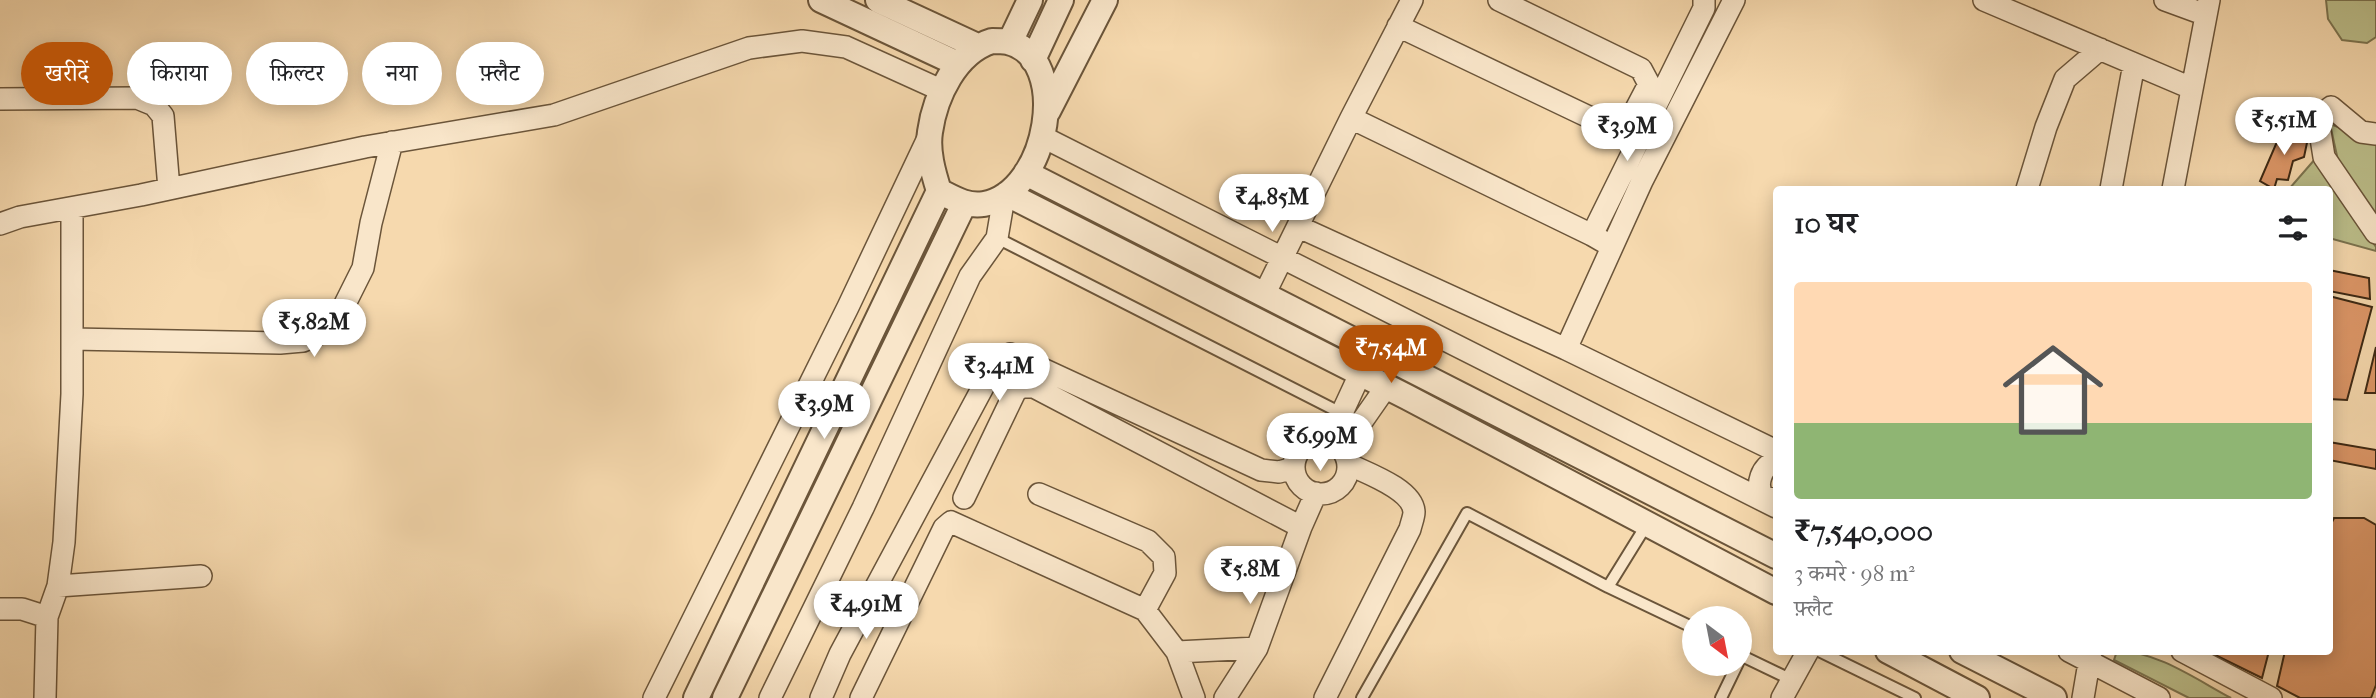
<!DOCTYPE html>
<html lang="hi">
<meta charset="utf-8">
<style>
body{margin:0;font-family:"IM FELL French Canon","Noto Serif Devanagari",serif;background:#f2f2f2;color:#202124;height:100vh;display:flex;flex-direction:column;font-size:26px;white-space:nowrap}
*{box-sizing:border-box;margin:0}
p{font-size:23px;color:#757577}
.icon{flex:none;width:38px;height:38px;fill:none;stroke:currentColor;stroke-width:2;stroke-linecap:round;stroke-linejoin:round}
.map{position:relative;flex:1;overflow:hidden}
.side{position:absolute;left:1773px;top:186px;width:560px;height:469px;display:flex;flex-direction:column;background:#fff;border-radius:7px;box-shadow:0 4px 18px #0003}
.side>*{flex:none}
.hud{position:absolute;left:21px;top:42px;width:665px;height:63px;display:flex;gap:14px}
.needle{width:46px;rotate:148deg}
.controls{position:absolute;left:1682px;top:606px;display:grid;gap:14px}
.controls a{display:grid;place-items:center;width:70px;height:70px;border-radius:50%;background:#fff;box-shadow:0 4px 18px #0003;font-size:35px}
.price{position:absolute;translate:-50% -60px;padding:0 16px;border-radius:24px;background:#fff;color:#222;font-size:23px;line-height:46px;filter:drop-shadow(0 2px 4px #0008)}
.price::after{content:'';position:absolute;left:50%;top:42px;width:21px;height:16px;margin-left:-10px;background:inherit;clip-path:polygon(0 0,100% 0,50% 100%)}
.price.selected{background:#b45309;color:#fff}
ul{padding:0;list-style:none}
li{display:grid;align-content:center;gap:14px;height:371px;padding:0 21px}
li span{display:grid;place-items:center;height:217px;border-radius:7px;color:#555}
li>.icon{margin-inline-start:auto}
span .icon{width:126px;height:126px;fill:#fffc;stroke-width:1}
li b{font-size:30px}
h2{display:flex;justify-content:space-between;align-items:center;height:84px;padding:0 21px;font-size:30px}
.pill{padding:0 24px;border-radius:32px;background:#fff;box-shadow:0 4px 18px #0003;font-size:24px;line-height:63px}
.pill.selected{background:#b45309;color:#fff}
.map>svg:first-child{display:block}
.green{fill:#bcbf8b;stroke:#7c7450;stroke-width:2}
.building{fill:#dd9768;stroke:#3d2914;stroke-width:2}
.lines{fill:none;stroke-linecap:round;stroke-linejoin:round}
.service-casing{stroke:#6b553a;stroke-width:14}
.minor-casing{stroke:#6b553a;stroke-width:24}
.tertiary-casing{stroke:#6b553a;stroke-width:28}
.service{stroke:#f9e6ca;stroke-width:10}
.minor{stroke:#f9e6ca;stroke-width:21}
.tertiary{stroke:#f9e6ca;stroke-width:24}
</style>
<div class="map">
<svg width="2376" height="698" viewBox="0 0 2376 698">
<rect width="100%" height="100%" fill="#f6d9ae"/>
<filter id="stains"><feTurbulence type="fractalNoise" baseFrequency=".00286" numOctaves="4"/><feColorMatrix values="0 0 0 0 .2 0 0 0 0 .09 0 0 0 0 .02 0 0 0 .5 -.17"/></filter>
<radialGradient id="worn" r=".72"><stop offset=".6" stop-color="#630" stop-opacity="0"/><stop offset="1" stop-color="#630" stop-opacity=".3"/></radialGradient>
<path class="green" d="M2326 0H2376V37L2367 43 2342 40 2328 19Z
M2330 124 2376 141V222L2339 165Z
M2316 158 2376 247V251L2329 238V189H2289Z
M2117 651C2157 651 2197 680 2231 698H2189L2114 660Z"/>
<path class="building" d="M2289 128 2308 138 2304 157 2293 161 2288 180 2277 179 2274 189 2260 181 2276 144Z
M2329 270 2369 278 2370 299 2329 291Z
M2329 296 2372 307 2347 400 2329 399Z
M2376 347V393H2365Z
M2329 442 2376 450V469L2329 460Z
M2334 518H2364L2376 525V685L2371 698H2300L2277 686 2285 651H2329V528Z
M2207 651H2269L2262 678Z"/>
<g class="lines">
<defs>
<path id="service" d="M997 238 1343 414
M1608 587 1647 524
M1819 651 1915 698
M1740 655 1792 680
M1362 698 1467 513 1608 587 1694 628
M1721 698 1738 663"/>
<path id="minor" d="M1984 0 2191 88
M2165 0 2206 15
M1398 26 1612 128 1627 126 1649 84 1641 69 1499 0
M0 99 137 98 154 105 163 116 169 189
M1351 118 1592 235 1611 246
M2376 134 2361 132 2331 107 2318 119 2324 157 2376 233
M1043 137 1776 507
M2027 189 2046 127 2065 79 2100 49
M2111 189 2134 64
M2173 189 2209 0
M0 224 20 217 141 195 365 147 554 115 749 48 802 41 846 47 943 91
M1299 227 1566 349 1776 451
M1592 235 1704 8V0
M1264 295 1351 118 1412 0
M72 339 280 343 303 341 323 332 340 314 363 268 371 223 392 142
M1566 349 1642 181 1734 0
M1294 467a27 27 0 1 1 54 0a27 27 0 1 1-54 0Z
M1329 441 1360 374
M1342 450 1386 387
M1039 494 1148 541 1164 557 1165 573 1145 610 1177 652 1257 648
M964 498 1015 392 1021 387H1034L1301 527 1316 493
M1774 499 1764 497C1754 486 1762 465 1776 461
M58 586 201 576
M0 609H22L47 617
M2069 651 2159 698
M2182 651 2271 698
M1177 652 1194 698
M45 698 47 617 58 586 64 542 72 394V208
M654 698 848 307 930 134
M770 698 863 508 970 276 997 238 1004 197
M821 698 840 654 998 359 1010 354 1261 470 1279 472 1294 468
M861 698 944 528 951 522 1145 610
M1225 698 1257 648 1301 527
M1325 698 1410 529C1411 524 1414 517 1414 512 1413 489 1366 473 1348 464
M1782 698 1808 651
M2083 698 2091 651"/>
<path id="tertiary" d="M821 0 958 64
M878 0 977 46
M992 41C997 41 1003 41 1008 42 1072 57 1049 193 984 204 967 207 953 198 939 191 933 172 927 151 930 132 935 96 956 52 992 41Z
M1010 42 1030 0
M1033 60 1061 0
M1048 111 1105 0
M1026 173 1776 556
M1007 194 1407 397 1776 592
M1888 651 1977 698
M1962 651 2054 698
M696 698 939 191
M725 698 964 204"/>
</defs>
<use href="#service" class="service-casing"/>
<use href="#minor" class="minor-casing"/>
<use href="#tertiary" class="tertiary-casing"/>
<use href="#service" class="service"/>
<use href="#minor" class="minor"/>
<use href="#tertiary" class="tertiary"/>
</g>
<rect width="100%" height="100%" filter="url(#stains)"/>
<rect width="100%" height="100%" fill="url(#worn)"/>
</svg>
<div class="controls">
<a><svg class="needle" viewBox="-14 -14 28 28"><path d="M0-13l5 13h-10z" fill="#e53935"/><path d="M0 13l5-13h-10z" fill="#757577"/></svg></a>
</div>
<b class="price" style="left:2284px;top:157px">₹5.51M</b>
<b class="price" style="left:1627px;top:163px">₹3.9M</b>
<b class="price" style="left:1272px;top:234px">₹4.85M</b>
<b class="price" style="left:314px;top:359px">₹5.82M</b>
<b class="price selected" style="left:1391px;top:385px">₹7.54M</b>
<b class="price" style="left:999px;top:403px">₹3.41M</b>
<b class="price" style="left:824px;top:441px">₹3.9M</b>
<b class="price" style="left:1320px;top:473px">₹6.99M</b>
<b class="price" style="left:1250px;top:606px">₹5.8M</b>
<b class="price" style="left:866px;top:641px">₹4.91M</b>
<div class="hud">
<a class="pill selected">खरीदें</a>
<a class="pill">किराया</a>
<a class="pill">फ़िल्टर</a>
<a class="pill">नया</a>
<a class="pill">फ़्लैट</a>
</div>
<section class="side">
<h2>10 घर<svg class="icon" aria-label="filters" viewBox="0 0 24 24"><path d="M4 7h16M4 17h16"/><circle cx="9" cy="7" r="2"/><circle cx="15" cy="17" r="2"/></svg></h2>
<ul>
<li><span style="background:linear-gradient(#ffd9b3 65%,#8fb573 0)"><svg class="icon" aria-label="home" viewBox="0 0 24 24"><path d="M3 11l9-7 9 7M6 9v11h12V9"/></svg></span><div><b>₹7,540,000</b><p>3 कमरे · 98 m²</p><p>फ़्लैट</p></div></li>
</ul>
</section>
</div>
